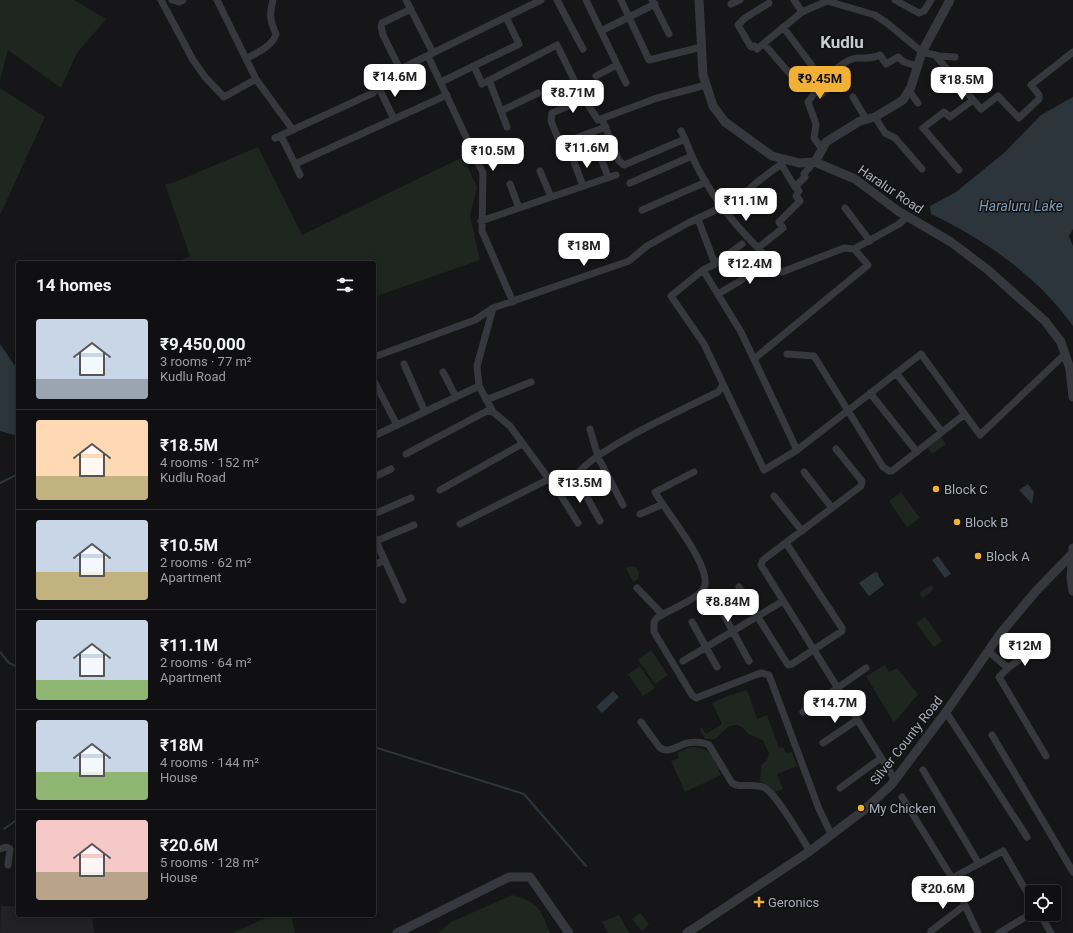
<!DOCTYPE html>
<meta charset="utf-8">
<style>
body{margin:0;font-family:Roboto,sans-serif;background:#1e1e20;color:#f1f3f6;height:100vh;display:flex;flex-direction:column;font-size:15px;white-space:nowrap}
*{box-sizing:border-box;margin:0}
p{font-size:13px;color:#9c9d9f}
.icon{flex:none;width:22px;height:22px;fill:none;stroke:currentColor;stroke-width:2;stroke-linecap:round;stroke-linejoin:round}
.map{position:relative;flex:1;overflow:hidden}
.panel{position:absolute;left:16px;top:261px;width:360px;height:656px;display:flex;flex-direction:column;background:#101012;border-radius:4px;box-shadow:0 2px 10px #0003,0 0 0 1px #303032}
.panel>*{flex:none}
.fabs{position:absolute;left:1025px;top:885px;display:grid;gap:8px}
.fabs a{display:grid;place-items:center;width:36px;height:36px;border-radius:4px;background:#101012;box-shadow:0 2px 10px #0003,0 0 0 1px #303032;font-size:20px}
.price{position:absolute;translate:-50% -34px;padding:0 9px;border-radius:8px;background:#fff;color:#222;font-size:13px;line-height:26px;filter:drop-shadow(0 1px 2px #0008)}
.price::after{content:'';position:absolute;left:50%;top:24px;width:12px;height:9px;margin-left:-6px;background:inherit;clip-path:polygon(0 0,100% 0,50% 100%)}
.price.current{background:#f2b134;color:#111}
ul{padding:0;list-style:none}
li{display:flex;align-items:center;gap:12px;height:100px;padding:0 20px}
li+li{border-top:1px solid #303032}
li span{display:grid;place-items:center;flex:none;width:112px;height:80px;border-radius:4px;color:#555}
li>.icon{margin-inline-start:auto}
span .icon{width:48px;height:48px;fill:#fffc;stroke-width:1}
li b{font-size:17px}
h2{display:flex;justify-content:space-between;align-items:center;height:48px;padding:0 20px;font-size:17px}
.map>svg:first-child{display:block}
.built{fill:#222225}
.green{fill:#1e261f}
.water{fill:#2c353c}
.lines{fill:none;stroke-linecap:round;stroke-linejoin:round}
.stream{stroke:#2c353c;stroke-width:2}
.minor{stroke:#37383d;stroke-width:7}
.tertiary{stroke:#37383d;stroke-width:9}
.poi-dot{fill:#f2b134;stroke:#111113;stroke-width:1.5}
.labels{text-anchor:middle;stroke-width:3;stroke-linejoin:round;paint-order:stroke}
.street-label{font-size:13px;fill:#a8adb8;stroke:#111113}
.poi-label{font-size:13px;fill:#a8adb8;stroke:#111113;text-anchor:start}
.water-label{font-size:14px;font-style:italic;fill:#7f9bb3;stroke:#111113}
.district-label{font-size:17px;font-weight:bold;fill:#c9ccd4;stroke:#111113}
</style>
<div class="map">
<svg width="1073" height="933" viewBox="0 0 1073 933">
<rect width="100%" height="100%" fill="#161618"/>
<path class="built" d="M1 906H18V915H92L94 933H0Z"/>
<path class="green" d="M0 0H74L106 19 77 53 61 88 8 50 0 80Z
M0 88 45 117 0 215Z
M258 147 302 235 463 157 477 187 470 216 480 260 374 297V263H175L190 256 165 184 173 183Z
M941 437 946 444 932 454 927 447Z
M901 492 920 518 907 527 889 501Z
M631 566 637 568 639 573 638 579 633 582 626 568Z
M931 585 934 589 923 598 919 593Z
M925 617 942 641 934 647 916 623Z
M651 650 668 675 655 684 638 660Z
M885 665 889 672 897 668 918 694 894 723 866 676Z
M640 666 655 688 643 696 628 674Z
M747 690 757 719 767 715 779 748 783 747 786 753 792 752 797 766 777 774 783 789 774 792 770 787 760 782 761 766 767 760 769 754 763 740 750 735 742 727 737 725 729 726 715 739H705L700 730 701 727 706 734 722 724 712 703 725 697Z
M690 747C712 747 713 757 721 775L685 792 671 761 679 758 677 753Z
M512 895C539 903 540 907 550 933H438L451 922Z
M640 913 649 924 642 931 632 919Z
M273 915H291L295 933H232Z
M619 915 629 933H608L602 922Z"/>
<path class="water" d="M1073 97V229L1069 236 1073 246V326C1038 277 986 240 931 214L930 206 956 192 1004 153 1041 115Z
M0 344 18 370V436L0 431Z
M1028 484 1034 492 1032 504 1019 490Z
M938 556 951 574 945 578 932 560Z
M875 572 878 573 879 577 884 585 869 596 859 583Z
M613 691 619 697 602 713 596 707Z"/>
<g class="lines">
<path class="stream" d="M0 483 18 474
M0 652 9 663 18 667
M374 747 524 794 586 866
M4 829 18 819"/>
<path class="minor" d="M161 0 193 60 205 77 224 97 256 79
M172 0 179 2 183 0
M217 0 256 79 293 130
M406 0 433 53
M557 0 583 49
M586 0 626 83
M621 0 649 60 702 47
M652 0 669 34
M794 0 802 12
M895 0 919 13 924 11 931 0
M769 3 745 18 738 25 751 47 755 46 757 49 802 12 827 1 875 15 887 23 922 52 939 56 955 57
M731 4 740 0
M783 27 813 67 816 91 808 102 816 124 814 138 822 149
M601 31 655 4
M764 44 790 74
M935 55 981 109 998 96 1019 118 1039 99V95L1031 85 1073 52
M428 56 483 173 482 231 513 302
M246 59C256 53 273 46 276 34 270 21 269 14 273 0
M474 66 482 84 557 45 580 92 598 120 657 98 706 85
M400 69 383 35 381 26 382 23 411 9
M596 76 617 65
M489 80 507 127
M441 82 519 44 506 17
M378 86 394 119
M816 91 822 94 828 88 825 79C833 72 846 58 858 58 867 58 871 59 880 55L886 64 898 57 904 62 917 66
M909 91 918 103
M853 97 866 119
M584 99 552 113 551 121 559 141 562 143 606 127
M501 111 538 93
M875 117 885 133 895 138 922 169
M602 119 619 161 624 165 685 139C700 181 727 217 758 248
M681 131 685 139
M281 136 295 164 447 95
M275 138 373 93 379 81 384 77 541 0
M598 150 608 177
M573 159 583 186
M813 163 804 174 805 177 795 187 799 191 796 196 800 201 779 222 783 228 758 248 776 268 782 272 844 248 854 249
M295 164 300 175
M781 164 795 187
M959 170 923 128 944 112 950 117 973 100
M540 171 551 197
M630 183 692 156
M510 184 519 208
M845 208 870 241
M642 210 706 182
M698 219 715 264 703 270
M481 221 616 175
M715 264 742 244
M718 294 740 281 767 258
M787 354 814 356 883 467 889 471H892L965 414
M374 357 475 320 493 308 629 261 647 246 688 223 737 200 756 183 785 161
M754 359 868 265 854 249 899 224 907 217
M404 364 425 412
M443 372 456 397
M896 373 942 432
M374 381 397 425
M479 386 493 412 510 426 560 494 578 523
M870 393 917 452
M486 400 531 382
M590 429 598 457 623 505
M374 436 479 386 477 366 493 308
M836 449 862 481 861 486 763 560 761 565 895 780
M797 450 764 470 704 344 671 296 703 270 741 332 797 450 921 354 980 435 1065 354
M406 454 487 411 493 412
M694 472 655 492C664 510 719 573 702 591 693 601 669 610 657 618L654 622V632L692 695 696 698 758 674 762 673 769 675 819 809 831 834
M804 472 832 508
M374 477 391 469
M440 490 522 444
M774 496 802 531
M374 514 411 498
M640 514 661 505
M600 521 576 477C586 453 690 406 718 392L723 385
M460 524 549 479
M374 537 403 600
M376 541 414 525
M374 565 385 560
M739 587 788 665 792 664 842 631V628L786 543
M637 588 662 614
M719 606 749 661
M692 622 717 667
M988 651 1008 668 999 677 1046 756
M683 661 783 601
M1008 668 1031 651
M803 712 866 668
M946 712 1027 837
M641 722 660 748C670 753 675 747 684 744 690 741 703 742 709 745L732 783C740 789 754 782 765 788 777 795 801 837 810 851
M992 735 1073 872
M823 743 857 720
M923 770 979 864
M840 788 881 758
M902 797 952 878 978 933
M0 849 6 847 10 849 8 865
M952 878 1003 851 1032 901
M1040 914 1051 933
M931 931 965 905
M999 933 1032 913"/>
<path class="tertiary" d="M699 0 703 75 713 106 725 122 772 156 799 163 815 162 855 179 898 211 951 242 988 270 1045 321 1061 342 1070 369 1073 397
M815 162 826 142 860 121 875 117 903 100 911 87 922 52 950 0
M1073 548 1071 578 1073 591
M397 933 509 877H530L569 933
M687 933 810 851 864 810 891 785 946 712 1000 634 1036 591 1072 554"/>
</g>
<g class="poi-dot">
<circle cx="936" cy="489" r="4"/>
<circle cx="957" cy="522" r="4"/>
<circle cx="978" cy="556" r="4"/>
<circle cx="861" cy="808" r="4"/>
<path d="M757 896h4v4h4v4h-4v4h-4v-4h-4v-4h4z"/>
</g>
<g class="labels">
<g class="street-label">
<text transform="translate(891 189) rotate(34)" y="5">Haralur Road</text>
<text transform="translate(906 740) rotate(-52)" y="5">Silver County Road</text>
</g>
<g class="poi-label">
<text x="944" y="494">Block C</text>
<text x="965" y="527">Block B</text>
<text x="986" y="561">Block A</text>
<text x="869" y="813">My Chicken</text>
<text x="768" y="907">Geronics</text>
</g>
<g class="water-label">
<text x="1021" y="211">Haraluru Lake</text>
</g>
<g class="district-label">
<text x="842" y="48">Kudlu</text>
</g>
</g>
</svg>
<div class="fabs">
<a><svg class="icon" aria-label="locate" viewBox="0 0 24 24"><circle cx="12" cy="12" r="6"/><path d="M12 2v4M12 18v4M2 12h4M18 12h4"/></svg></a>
</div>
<b class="price" style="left:395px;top:98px">₹14.6M</b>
<b class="price current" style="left:820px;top:100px">₹9.45M</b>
<b class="price" style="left:962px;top:101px">₹18.5M</b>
<b class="price" style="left:573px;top:114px">₹8.71M</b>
<b class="price" style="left:587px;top:169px">₹11.6M</b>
<b class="price" style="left:493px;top:172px">₹10.5M</b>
<b class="price" style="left:746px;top:222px">₹11.1M</b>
<b class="price" style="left:584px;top:267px">₹18M</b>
<b class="price" style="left:750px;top:285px">₹12.4M</b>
<b class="price" style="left:580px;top:504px">₹13.5M</b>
<b class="price" style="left:728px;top:623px">₹8.84M</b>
<b class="price" style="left:1025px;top:667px">₹12M</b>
<b class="price" style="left:835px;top:724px">₹14.7M</b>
<b class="price" style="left:943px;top:910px">₹20.6M</b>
<section class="panel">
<h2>14 homes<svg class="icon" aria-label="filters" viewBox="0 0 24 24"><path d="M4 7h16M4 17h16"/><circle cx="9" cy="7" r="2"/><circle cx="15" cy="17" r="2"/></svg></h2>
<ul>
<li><span style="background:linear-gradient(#c9d6e8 75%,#9aa5b1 0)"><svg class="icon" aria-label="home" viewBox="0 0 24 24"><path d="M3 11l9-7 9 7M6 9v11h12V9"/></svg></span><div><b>₹9,450,000</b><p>3 rooms · 77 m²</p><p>Kudlu Road</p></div></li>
<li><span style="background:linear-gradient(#ffd9b3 70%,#c2b280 0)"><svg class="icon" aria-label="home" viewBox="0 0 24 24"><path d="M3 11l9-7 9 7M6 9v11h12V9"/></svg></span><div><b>₹18.5M</b><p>4 rooms · 152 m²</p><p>Kudlu Road</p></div></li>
<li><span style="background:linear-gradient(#c9d6e8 65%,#c2b280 0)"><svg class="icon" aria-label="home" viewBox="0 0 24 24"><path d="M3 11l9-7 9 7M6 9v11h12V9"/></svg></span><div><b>₹10.5M</b><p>2 rooms · 62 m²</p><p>Apartment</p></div></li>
<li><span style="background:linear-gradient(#c9d6e8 75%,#8fb573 0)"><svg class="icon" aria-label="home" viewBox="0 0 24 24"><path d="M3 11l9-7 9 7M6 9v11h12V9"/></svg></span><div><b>₹11.1M</b><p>2 rooms · 64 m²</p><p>Apartment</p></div></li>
<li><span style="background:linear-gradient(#c9d6e8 65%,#8fb573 0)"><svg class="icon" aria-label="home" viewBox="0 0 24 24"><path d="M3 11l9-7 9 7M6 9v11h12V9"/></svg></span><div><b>₹18M</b><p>4 rooms · 144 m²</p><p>House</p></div></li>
<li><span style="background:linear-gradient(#f6c9c9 65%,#b9a48a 0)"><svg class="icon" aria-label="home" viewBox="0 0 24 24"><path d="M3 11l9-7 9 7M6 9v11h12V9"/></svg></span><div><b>₹20.6M</b><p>5 rooms · 128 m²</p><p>House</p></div></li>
</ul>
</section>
</div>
